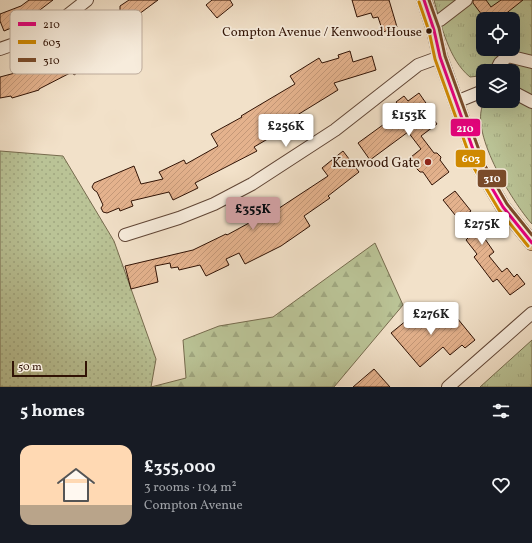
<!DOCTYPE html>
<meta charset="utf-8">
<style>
body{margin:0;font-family:Vollkorn,serif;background:#20242c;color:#f1f3f6;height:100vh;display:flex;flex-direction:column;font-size:15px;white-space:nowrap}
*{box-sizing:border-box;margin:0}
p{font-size:13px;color:#9ea1a6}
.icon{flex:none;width:22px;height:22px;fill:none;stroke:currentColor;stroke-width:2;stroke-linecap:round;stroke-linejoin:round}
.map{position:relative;height:387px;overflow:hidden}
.panel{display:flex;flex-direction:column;background:#171b24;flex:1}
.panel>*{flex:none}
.controls{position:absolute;left:476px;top:12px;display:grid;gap:8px}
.controls a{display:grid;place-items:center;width:44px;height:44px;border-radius:8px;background:#171b24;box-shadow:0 4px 16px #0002;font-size:20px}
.scale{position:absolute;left:12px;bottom:10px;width:75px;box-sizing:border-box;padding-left:4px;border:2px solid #311305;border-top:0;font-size:11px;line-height:14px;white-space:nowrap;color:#311305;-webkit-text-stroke:3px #f7ecdc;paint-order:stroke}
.price{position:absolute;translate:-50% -34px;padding:0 9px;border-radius:4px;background:#fff;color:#222;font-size:13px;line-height:26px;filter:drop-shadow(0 1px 2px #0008)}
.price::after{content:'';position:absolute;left:50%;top:24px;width:12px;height:9px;margin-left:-6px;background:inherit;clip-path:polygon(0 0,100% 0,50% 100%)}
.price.active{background:#c59692;color:#111}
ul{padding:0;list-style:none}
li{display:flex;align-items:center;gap:12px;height:100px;padding:0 20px}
li span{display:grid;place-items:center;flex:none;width:112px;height:80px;border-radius:12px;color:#555}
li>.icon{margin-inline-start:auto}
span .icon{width:48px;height:48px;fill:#fffc;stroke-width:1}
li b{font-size:17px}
h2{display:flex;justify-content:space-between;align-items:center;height:48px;padding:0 20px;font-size:17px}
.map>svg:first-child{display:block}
.grass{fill:url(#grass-dots);stroke:#766b4e}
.forest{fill:url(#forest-firs);stroke:#766b4e}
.park{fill:url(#park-tufts);stroke:#766b4e;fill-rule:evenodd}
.building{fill:url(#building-hatch);stroke:#311305}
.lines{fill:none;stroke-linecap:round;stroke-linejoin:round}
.minor-casing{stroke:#614636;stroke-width:14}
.major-casing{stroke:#311305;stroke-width:16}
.minor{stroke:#f7ecdc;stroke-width:12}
.major{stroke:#e9c084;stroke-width:15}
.bus-1-casing{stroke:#f7ecdc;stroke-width:6}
.bus-2-casing{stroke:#f7ecdc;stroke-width:6}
.bus-3-casing{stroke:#f7ecdc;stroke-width:6}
.bus-1{stroke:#e5007d;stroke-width:3}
.bus-2{stroke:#cf8901;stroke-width:3}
.bus-3{stroke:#7a4b2a;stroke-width:3}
.bus-dot{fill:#311305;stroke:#f7ecdc;stroke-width:1.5}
.poi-dot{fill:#8f2418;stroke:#f7ecdc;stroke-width:1.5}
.labels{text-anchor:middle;stroke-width:3.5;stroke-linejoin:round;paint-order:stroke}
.bus-label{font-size:13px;fill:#311305;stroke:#f7ecdc;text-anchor:end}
.poi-label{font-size:14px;fill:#311305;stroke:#f7ecdc;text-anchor:end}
.key{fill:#f7ecdc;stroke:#bcab9c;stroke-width:1}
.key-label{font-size:11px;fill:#311305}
.line-badge{stroke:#f7ecdc;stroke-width:1.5}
.badge-label{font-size:11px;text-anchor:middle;font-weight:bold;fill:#fff}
</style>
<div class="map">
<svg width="532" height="387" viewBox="0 0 532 387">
<defs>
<pattern id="grass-dots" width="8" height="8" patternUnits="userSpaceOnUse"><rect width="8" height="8" fill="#bac396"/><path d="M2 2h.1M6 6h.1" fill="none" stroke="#a0a780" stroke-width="1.8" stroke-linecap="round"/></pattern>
<pattern id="forest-firs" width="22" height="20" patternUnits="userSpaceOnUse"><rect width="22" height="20" fill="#bac396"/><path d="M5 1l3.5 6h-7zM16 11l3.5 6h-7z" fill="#a0a780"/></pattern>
<pattern id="park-tufts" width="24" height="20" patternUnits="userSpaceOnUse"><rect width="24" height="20" fill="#bac396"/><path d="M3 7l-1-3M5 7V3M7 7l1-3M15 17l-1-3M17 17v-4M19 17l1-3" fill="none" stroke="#a0a780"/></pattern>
<pattern id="building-hatch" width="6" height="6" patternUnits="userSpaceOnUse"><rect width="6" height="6" fill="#e4b28d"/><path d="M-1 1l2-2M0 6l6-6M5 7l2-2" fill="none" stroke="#c49878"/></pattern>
</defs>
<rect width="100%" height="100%" fill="#f2e1c9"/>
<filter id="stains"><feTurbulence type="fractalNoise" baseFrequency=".005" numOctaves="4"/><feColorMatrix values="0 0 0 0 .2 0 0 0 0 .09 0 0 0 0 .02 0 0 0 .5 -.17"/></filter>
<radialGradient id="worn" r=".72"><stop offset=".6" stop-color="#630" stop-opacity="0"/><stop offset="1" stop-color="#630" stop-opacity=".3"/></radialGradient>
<path class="grass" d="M0 151 63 156 114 241 156 359 151 387H0Z"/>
<path class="forest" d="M375 243 403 305 334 387H151L186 378 183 340 219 326 273 317Z"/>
<path class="park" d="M434 0H532V224C513 203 466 128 485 101H513V71H499L497 63 489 71H483V74L479 76 470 77C449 60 441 25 434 0ZM483 19H513V49H483Z
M532 340V387H480Z"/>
<path class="building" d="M29 0H53L28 19V21L4 31 0 21V14L21 6Z
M129 0H158L135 17 139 22 133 26 136 30 129 35 125 30 107 43 108 45 93 56 96 61 74 75 72 72 39 89V90L12 98 11 96 0 98V77L30 69 58 54 82 39V40L120 11V6Z
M212 0H230L233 5 217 18 206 5Z
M352 0H389L397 27 383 32 378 17 373 18 371 13 357 17Z
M473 0H486L491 7 501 0H523L499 19H485L473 3Z
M350 51 353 62 372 56 376 70 334 83 338 90 281 125 283 130 254 147 257 151 195 183 198 188 173 200 169 192 131 201 133 206 120 211 119 208 107 213 103 212 101 208 103 205 97 192 94 190 92 187 94 183 134 166 141 184 163 179 159 172 184 160 186 164 218 146 211 134 242 117 241 116 295 84 290 76 319 58 322 63 339 58 338 55Z
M419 93 428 106 425 108 437 124 421 136 434 153H437L441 157 440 160 449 172 432 185 423 172H420L416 168 417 165 411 157 421 149 408 132 370 160 358 143 398 114 399 112 397 109 400 107 396 102 404 96 408 101Z
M343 151 359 172 328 196 330 198 304 216 310 226 281 246 245 264 239 253 226 259 229 265 206 276 200 265 179 270 178 267 171 268 170 263 155 266 158 282 131 289 125 266 193 250 226 234 227 235 260 217 261 220 328 176 322 168Z
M455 191 471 211 467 214 478 229 482 226 489 236 485 239 494 252 489 256 502 272 507 268 514 277 517 274 525 284 510 295 497 279 493 282 474 257 477 254 466 240 468 238 461 228 464 226 443 200Z
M427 306 441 323 453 313 475 340 465 348 462 345 450 355 443 347 420 367 391 333 407 320 408 322Z
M374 369 390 387H353Z"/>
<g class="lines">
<defs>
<path id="minor" d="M432 23 440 20 466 0
M0 49 37 36 59 22 87 0
M496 71 500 63 508 56 532 62
M513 92 532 102
M456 102 483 91
M125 235 179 218 214 204 252 184 335 130 418 65 440 57
M448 387 532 313"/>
<path id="major" d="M424 0 434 30 440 57 479 166 503 207 532 243"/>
</defs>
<use href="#minor" class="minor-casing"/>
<use href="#major" class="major-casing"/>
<use href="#minor" class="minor"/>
<use href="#major" class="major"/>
<defs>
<path id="bus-1" d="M424 0 434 30 440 57 479 166 503 207 532 243"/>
<path id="bus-2" d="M419 2 429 31 435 59 474 168 499 210 528 246"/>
<path id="bus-3" d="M429 0 439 28 445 56 484 164 507 204 532 235"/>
</defs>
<use href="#bus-1" class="bus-1-casing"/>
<use href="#bus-2" class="bus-2-casing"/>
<use href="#bus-3" class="bus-3-casing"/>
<use href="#bus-1" class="bus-1"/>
<use href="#bus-2" class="bus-2"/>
<use href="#bus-3" class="bus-3"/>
</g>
<circle class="bus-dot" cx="429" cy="31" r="3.5"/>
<circle class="poi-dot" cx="428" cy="162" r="4"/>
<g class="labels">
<g class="bus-label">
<text x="422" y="36">Compton Avenue / Kenwood House</text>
</g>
<g class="poi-label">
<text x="420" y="167">Kenwood Gate</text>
</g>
</g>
<rect x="10" y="10" width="132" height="64" rx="6" class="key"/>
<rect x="18" y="22" width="18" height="4" fill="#e5007d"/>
<rect x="18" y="40" width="18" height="4" fill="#cf8901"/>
<rect x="18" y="58" width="18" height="4" fill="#7a4b2a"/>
<g class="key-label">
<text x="43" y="28">210</text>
<text x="43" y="46">603</text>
<text x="43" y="64">310</text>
</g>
<g class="line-badge">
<rect x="450" y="118" width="31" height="19" rx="4" fill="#e5007d"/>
<rect x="455" y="149" width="31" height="19" rx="4" fill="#cf8901"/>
<rect x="477" y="169" width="30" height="19" rx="4" fill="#7a4b2a"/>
</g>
<g class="badge-label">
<text x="465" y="132">210</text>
<text x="471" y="162">603</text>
<text x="492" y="182">310</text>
</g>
<rect width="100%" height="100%" filter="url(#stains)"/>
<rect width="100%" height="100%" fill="url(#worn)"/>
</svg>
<div class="controls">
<a><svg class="icon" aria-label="locate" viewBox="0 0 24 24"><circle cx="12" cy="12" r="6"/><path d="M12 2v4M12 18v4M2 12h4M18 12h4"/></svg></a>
<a><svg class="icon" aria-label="layers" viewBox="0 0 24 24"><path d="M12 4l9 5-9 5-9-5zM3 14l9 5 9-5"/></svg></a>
</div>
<div class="scale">50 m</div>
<b class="price" style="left:409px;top:137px">£153K</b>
<b class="price" style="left:286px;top:148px">£256K</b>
<b class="price active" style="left:253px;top:231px">£355K</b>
<b class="price" style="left:482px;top:246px">£275K</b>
<b class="price" style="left:431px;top:336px">£276K</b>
</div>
<section class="panel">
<h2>5 homes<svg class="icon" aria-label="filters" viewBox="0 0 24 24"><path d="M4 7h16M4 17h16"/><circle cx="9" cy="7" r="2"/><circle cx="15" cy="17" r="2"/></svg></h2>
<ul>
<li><span style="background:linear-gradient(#ffd9b3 75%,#b9a48a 0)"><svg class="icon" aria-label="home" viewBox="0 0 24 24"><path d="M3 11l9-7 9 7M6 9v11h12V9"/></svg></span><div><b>£355,000</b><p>3 rooms · 104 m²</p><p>Compton Avenue</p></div><svg class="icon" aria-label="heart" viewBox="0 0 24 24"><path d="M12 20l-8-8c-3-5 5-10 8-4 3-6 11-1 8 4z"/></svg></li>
</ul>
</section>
